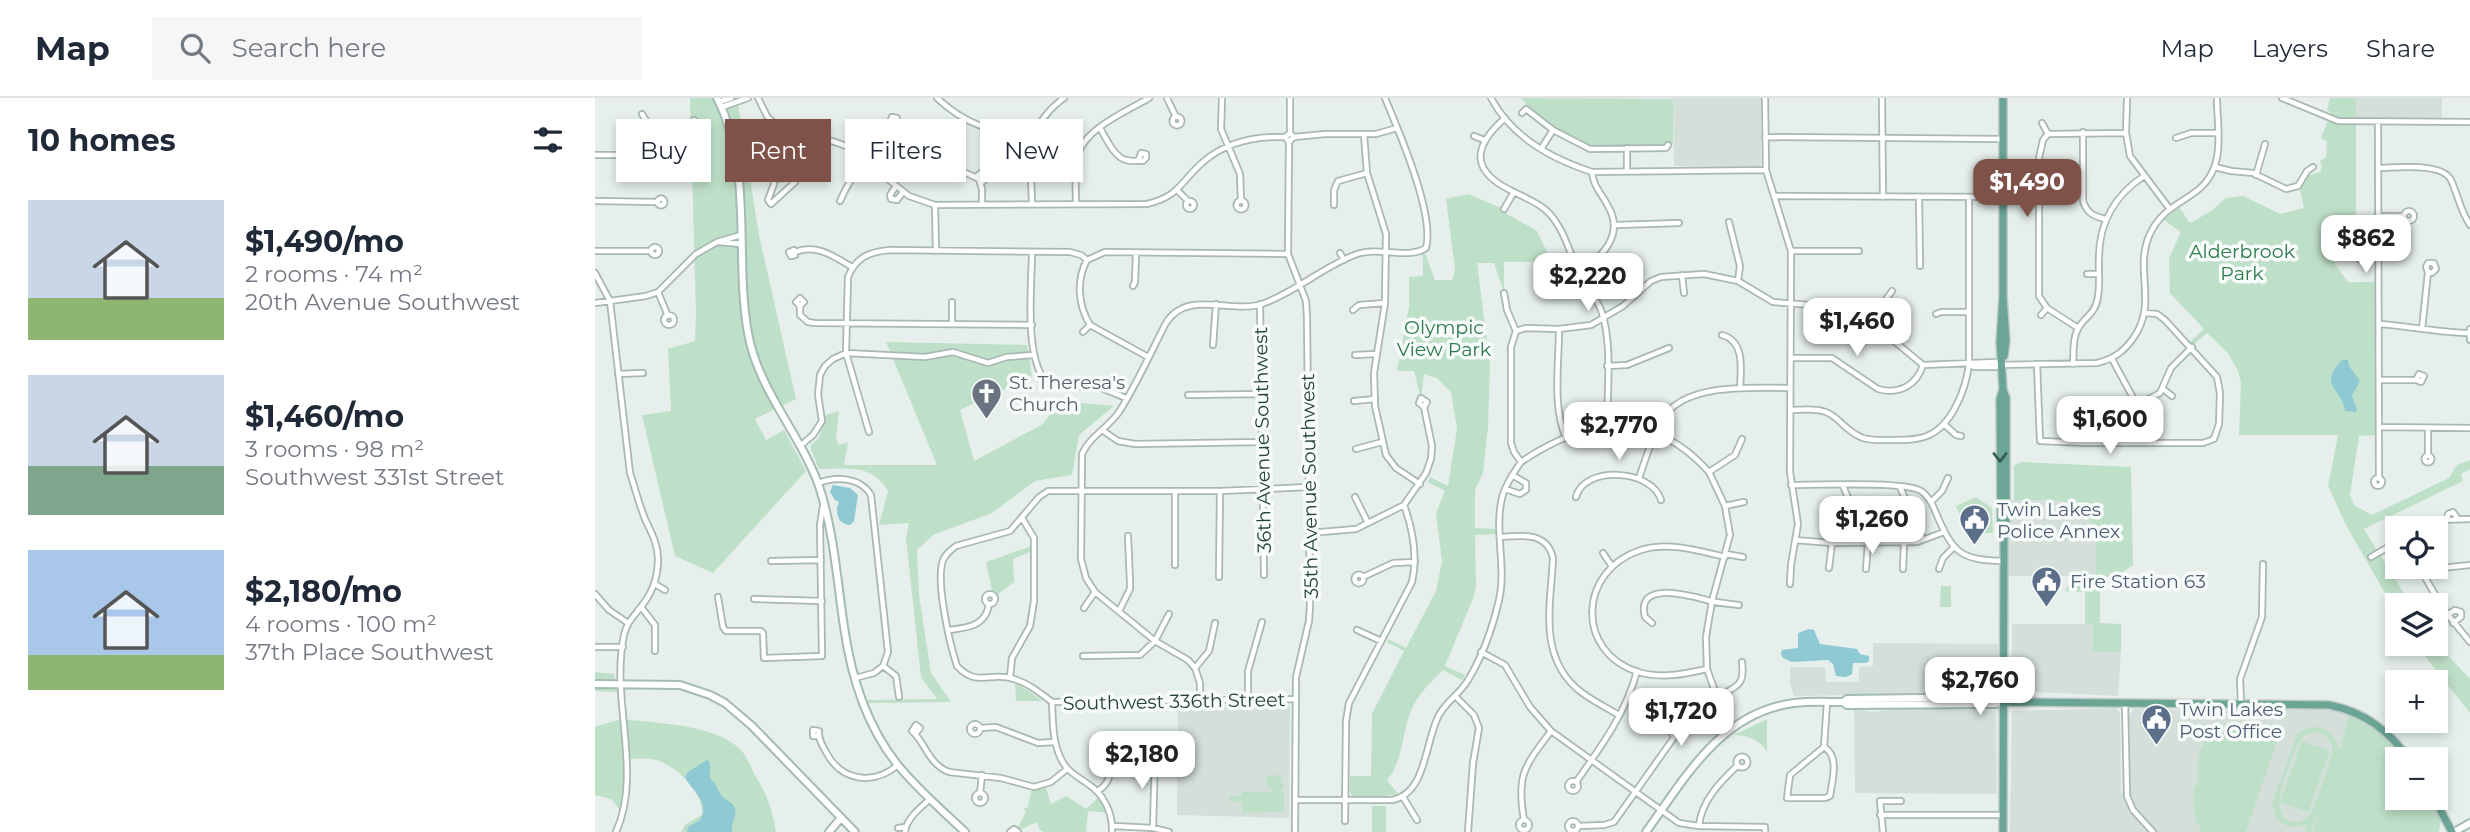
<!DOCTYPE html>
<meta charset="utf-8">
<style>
body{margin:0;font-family:Montserrat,sans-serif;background:#f6f6f7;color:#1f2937;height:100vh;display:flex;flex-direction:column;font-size:26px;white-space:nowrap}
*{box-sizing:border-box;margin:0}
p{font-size:23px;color:#747a83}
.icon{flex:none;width:38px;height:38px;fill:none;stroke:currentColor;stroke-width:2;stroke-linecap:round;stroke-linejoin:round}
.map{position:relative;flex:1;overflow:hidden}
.side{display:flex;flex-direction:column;background:#fff;width:595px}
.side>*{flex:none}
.guide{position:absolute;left:21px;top:21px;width:665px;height:63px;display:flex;gap:14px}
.controls{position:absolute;left:1790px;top:418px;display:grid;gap:14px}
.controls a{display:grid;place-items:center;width:63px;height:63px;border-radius:0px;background:#fff;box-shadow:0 4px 10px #0003;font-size:35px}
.price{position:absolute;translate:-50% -60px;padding:0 16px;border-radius:14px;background:#fff;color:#222;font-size:23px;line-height:46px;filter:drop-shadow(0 2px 4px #0008)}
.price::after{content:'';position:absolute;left:50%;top:42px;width:21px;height:16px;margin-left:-10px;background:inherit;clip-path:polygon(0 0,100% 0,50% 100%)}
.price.on{background:#7f5249;color:#fff}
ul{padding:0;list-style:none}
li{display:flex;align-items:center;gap:21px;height:175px;padding:0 28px}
li span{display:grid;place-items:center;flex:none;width:196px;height:140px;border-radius:0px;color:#555}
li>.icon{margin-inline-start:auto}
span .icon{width:84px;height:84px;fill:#fffc;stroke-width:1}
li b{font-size:30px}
h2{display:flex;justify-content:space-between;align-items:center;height:84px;padding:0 28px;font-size:30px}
.pill{padding:0 24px;border-radius:0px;background:#fff;box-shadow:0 4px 10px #0003;font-size:24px;line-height:63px}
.pill.on{background:#7f5249;color:#fff}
header{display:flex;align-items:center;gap:42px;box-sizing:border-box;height:98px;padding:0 35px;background:#fff;border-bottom:2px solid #e0e1e3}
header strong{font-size:33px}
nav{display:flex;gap:38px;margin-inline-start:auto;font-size:24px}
.search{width:490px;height:63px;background:#f6f6f7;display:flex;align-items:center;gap:18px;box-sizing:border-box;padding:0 24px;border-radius:0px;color:#747a83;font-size:26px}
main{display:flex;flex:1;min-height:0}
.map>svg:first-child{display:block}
.built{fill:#d4dfda}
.green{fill:#bfe0c8;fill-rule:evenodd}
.water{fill:#8ec9d4}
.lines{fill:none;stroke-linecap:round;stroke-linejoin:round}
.street-casing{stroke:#a8b8b2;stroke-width:8}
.secondary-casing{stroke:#a4bbb3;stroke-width:10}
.primary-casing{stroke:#c2cac8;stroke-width:10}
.street{stroke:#fff;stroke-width:4.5}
.secondary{stroke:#fff;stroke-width:6}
.primary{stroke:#6aa596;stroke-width:7}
.oneway{stroke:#365b51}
.labels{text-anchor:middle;stroke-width:7;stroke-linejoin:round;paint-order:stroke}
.park-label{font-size:19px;fill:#2d7a4b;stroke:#f7fbf9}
.worship-label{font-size:19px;fill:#5b616d;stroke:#f7fbf9;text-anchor:start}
.street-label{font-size:19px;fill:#24423a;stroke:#f7fbf9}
.service-label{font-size:19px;fill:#4e5e75;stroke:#f7fbf9;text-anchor:start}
</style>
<header>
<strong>Map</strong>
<div class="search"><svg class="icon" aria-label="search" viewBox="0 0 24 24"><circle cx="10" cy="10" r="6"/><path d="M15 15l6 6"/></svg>Search here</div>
<nav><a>Map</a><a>Layers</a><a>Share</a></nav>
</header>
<main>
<section class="side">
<h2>10 homes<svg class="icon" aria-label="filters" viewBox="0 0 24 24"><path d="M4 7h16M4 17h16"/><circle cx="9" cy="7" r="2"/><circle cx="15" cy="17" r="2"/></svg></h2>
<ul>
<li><span style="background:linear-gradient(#c9d6e8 70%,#8fb573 0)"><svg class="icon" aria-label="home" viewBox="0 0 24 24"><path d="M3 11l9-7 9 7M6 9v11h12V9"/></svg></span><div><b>$1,490/mo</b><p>2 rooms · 74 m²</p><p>20th Avenue Southwest</p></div></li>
<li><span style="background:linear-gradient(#c9d6e8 65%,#7fa58c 0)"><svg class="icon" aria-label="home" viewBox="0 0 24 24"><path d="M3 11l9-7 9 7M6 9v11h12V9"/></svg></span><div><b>$1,460/mo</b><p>3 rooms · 98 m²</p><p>Southwest 331st Street</p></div></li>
<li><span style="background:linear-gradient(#a9c7e8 75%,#8fb573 0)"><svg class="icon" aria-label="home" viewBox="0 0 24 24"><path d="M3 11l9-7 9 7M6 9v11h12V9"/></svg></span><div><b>$2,180/mo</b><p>4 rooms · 100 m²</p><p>37th Place Southwest</p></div></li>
</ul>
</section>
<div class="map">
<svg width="1875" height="734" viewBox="0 0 1875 734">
<rect width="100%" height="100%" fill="#e6efeb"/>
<path class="built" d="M1078 0H1166V69L1079 68Z
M1761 0H1847V23L1760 24Z
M1414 402 1469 403 1501 428V478H1413Z
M1417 526H1498L1497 553 1526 554 1523 598 1422 593 1417 574Z
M1278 545 1403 546 1402 591 1398 595 1199 598 1195 585V569H1230L1231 584H1264V569L1278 568Z
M691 605 695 608 694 720 582 717 583 606Z
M1720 605 1756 612 1718 734H1558L1543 718 1531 693 1535 691 1534 617 1539 611 1588 612V606Z
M1309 610 1401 613 1402 696 1260 695 1259 611 1277 614Z
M1521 610 1525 615 1526 692 1534 712 1554 734H1415L1417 613Z"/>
<path class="green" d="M95 0H142L164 137 201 301 160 321 171 342 189 332 211 373 118 475 80 458 47 317 76 313 73 251 100 243 101 214Z
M926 0 1078 1V47C1055 48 1018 52 997 49 980 46 936 13 926 0Z
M1735 0H1761V128L1739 130V165L1753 184H1781V337L1764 338 1755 397 1759 407 1777 417 1854 380 1862 367 1875 362V371L1866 376 1868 383 1769 431 1816 507 1802 508V516L1751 427 1733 388 1743 337H1644L1646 285 1643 273 1633 255 1612 235 1598 247 1595 244 1609 231 1575 195 1574 160 1586 134 1569 122 1584 109 1595 125 1616 113 1631 100 1648 98 1685 116 1709 110 1705 90 1714 77 1725 74 1727 69 1725 63 1731 59 1732 43 1726 40 1736 15 1732 12Z
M873 96 906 110 905 112 942 133 954 158 936 164H909V195L899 165H882L895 267 893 329 888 375 880 392V430L902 431V436L880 437 881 487 879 498 850 568 870 577 867 582 848 572C836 584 822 597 816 613 806 636 809 662 792 682L803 696 790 698H757L755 694V678H776L777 616 809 553 792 544 793 541 811 550 841 493 847 463 841 415 850 393 833 384 835 379 853 388 862 331 856 294 842 280 829 276 826 300 819 273H802L814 209V179L828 178V160L826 157 830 155 840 182H857L860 172 851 101Z
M291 244 432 247 437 278 365 312 379 363 448 326 464 303 519 308 484 337 477 377 440 383 397 415 338 437 322 452 324 497 336 575 356 604 273 605 272 602 342 601 326 579 311 440 314 425 284 427 293 393C277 365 251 371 224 371L216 352V347L224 340 231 317 244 313 241 341 244 347 253 344 249 367H342Z
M1426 364 1536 369 1538 467 1522 478 1505 479V525L1526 526V554H1497L1498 527 1490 526V494L1470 493C1478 478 1485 479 1501 478V428L1469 403 1419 402V368Z
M1381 399 1397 410 1398 435H1381L1374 438 1361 408Z
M437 448V453L418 461 419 484 402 497 397 493 391 464Z
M1346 488H1356V509H1345Z
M1841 545 1875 581V615L1820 546Z
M0 574 19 576 22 594 0 593Z
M420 584 448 603H421Z
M1756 612 1764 615 1815 661 1802 662V700H1839L1847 716 1844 734H1718L1727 704 1716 734H1710L1712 727 1694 729 1682 722 1677 706 1702 637C1719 621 1737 631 1744 651ZM1721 634C1728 636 1735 639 1737 648 1739 658 1721 703 1716 715 1711 721 1705 725 1697 724 1668 717 1698 660 1704 643L1711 636Z
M26 621C60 625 119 626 145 651 152 658 156 670 161 679 172 696 178 714 181 734H86L91 726 107 717C109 695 83 670 64 663 53 659 41 661 30 661L31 693 28 716 16 701 0 697V629Z
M1172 621V654C1165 642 1153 637 1139 637Z
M1639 624 1665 627 1684 636 1651 734H1607C1600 721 1596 707 1599 692 1600 688 1603 686 1603 682 1604 678 1602 671 1603 666 1606 641 1616 632 1639 624Z
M1707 643 1735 653 1713 714 1685 704Z
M685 677 689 690 684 693 689 694V714L647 715V704H635V698H646L647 694H678L671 686V678Z
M450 687 456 706 471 698 491 711 506 697 514 715 493 713 491 734H449L445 732 442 724 425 732 423 729 431 714 429 710 433 709 437 689Z
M777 708H791V734H777Z"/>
<path class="water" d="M1747 262H1753L1754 268 1765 283 1757 298 1762 312 1760 314 1750 313C1747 289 1722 288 1747 262Z
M238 387 255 390 263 397 259 423 255 427C244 426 242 419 242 409L244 404 240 402 235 394Z
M1214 531 1219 532 1225 546 1262 551 1265 556 1274 558V563L1271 565H1258L1257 576 1251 579 1241 578 1238 566 1233 562 1197 564 1188 560 1186 556 1187 552 1203 550V535Z
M112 662 115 665V680C122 686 123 694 128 699 133 704 138 704 140 711 142 719 136 724 137 734H92L93 729 105 722C116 703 97 694 90 679L93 674Z"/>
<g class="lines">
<defs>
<path id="street" d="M163 0 172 18 182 28 173 50 179 86 173 102 176 106 200 84 197 79 179 81
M342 0C373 29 398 33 438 40
M572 0 581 19
M627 0 626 31 645 76 646 103
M896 0C916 38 957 61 997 74L1171 72
M1170 0 1171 72 1196 153 1195 374 1203 426 1196 467 1195 486
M1287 0 1288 99
M1532 0 1531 35 1535 58 1574 110
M1687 0 1743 23 1875 24
M124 4 136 0
M127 9 153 0
M927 15 931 11 958 32 995 51 1071 50 1073 47
M47 16 53 26V57
M577.5 23a4.5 4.5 0 1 1 9 0a4.5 4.5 0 1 1-9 0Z
M297 19 302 20 304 34
M297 20 295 23 297 35
M1783 24 1784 380
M1447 25 1453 36
M182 28C205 38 230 38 253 49L314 98 340 107 552 106C585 98 585 84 608 64 631 44 660 38 690 39
M505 30C511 40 519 59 531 62 537 64 543 62 548 63L551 60V56L546 55 544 61
M1488 34V103C1492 115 1498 118 1510 121
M695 35 690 39 694 44 693 156 711 203 712 219 715 508 714 523 701 579 700 734
M769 36 772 75 791 136 790 205 779 275 780 308 791 357 801 370 825 386
M1453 36 1448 42 1444 60V198L1452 210 1483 230
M1453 36 1531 35
M879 38 889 42
M699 39 730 36H781L802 30
M1170 39 1407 41
M1581 40 1596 35H1622
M694 44 699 39 695 35V0
M1032 50V73
M946 51 958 32
M0 57H99V22
M1620 69 1636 73 1658 75 1691 91 1703 88 1712 73 1718 69
M1783 70C1801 70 1847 64 1856 82 1863 97 1865 112 1875 127
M997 74C998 88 1007 96 1013 108 1030 137 1007 160 983 174 990 186 1001 199 1006 212 1018 244 1012 295 1012 329
M1661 77 1670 46
M381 79 387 74 391 75 392 80 386 85
M301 88 295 97 296 101 302 102 308 94
M583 93 593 103
M919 94C927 98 936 102 944 107 966 120 974 152 983 174L959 182 956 181
M1179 98 1408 99
M1324 99 1325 168
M62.5 104a3.5 3.5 0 1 1 7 0a3.5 3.5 0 1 1-7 0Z
M641.5 107a4.5 4.5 0 1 1 9 0a4.5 4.5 0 1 1-9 0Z
M591 107a4 4 0 1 1 8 0a4 4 0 1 1-8 0Z
M0 103 62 104
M245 103C254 83 281 36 304 34L354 67 384 81 387 91V106
M437 106C436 61 428 30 469 0
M481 106C481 90 479 72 483 57 489 31 532 13 554 0
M340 107 341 153
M739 107V92L743 83 772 75
M909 111 919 94C876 74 876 50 910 20
M1809 118a5 5 0 1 1 10 0a5 5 0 1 1-10 0Z
M1783 118H1809
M1134 124 1145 168 1143 183
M1021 127 1084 125
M123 144 146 146
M56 153a4 4 0 1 1 8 0a4 4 0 1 1-8 0Z
M199 152 200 157 196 158 194 154Z
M0 153H56
M1196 153H1264
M200 154C221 145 240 159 257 169
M437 154C437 186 427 270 457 289H504L531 300
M745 155 749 162
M1770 157 1766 152 1760 157 1764 161 1770 157H1784
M0 175 15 203 35 375C40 390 44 406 50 421 56 434 63 446 63 461 63 480 57 496 45 510 38 519 31 526 29 537 15 600 48 675 21 734
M1492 176H1503
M1087 177 1089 195
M538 188 540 184 541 155
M63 194 73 218
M0 205 51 198 63 194 101 156 122 144 146 137
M665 206 669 477
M205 208 209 204 205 200 201 204 205 208V217L213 224 220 225 437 227
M758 212 764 207 790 205
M1341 216 1346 214H1374
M1446 217 1452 210
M69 222a5 5 0 1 1 10 0a5 5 0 1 1-10 0Z
M1275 223 1297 193
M357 225V204
M1784 226C1815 228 1844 235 1875 235
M495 227 553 259
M964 231C964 266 957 308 971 340
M1827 231 1833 174 1831 169 1833 165H1839L1841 171 1837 175 1833 174
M1875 231V242
M921 233 931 230 964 231 996 227 1028 208 1056 183 1066 179 1109 176 1143 183 1178 204 1254 210 1275 223 1328 267 1401 264
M488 234 495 227C483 207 481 182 492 162
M1127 237C1150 243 1146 271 1145 290
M618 247 621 206
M760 257 781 256
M1196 260H1237L1283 291C1304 297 1322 287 1328 267
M1517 261 1542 307V345
M1442 266 1445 343 1492 345H1608L1619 341 1624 326 1625 295 1622 279 1570 222 1562 216 1550 215
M1478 266C1479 254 1477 240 1484 229 1490 219 1500 215 1502 203 1506 189 1503 173 1504 159 1504 125 1520 97 1549 78
M1375 267 1379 269H1401L1403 267 1401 264
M1405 267 1502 265C1518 261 1527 255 1537 242 1564 206 1539 174 1554 138 1570 100 1606 104 1619 70 1627 50 1622 21 1622 0
M1012 268 1032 267 1074 250
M23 276 48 275
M1785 282H1821L1826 284 1829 278 1824 276 1821 282
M1568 291 1577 298
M593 297 667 296
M759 303 780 301
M1542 307 1565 295 1576 270 1597 249
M1196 312C1209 312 1227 309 1238 318 1249 326 1254 335 1268 340 1278 343 1290 342 1300 342 1311 342 1322 342 1332 338 1357 328 1371 291 1374 266V99
M1491 315 1492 345
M1349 326 1361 337 1366 338
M1785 329 1875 330
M507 332 523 343 540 346 667 344
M274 334 251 255 253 179C261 159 274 154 295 152L475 154 486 157 492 162 510 154 693 156
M205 348 218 337 227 323 223 297 225 277 230 268 238 261 251 255 330 259 358 254 393 265 412 259 438 257
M761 351 787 344
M1833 357V330
M1829.5 361a3.5 3.5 0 1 1 7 0a3.5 3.5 0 1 1-7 0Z
M926 364C992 319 1058 311 1114 374
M1779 384a4 4 0 1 1 8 0a4 4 0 1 1-8 0Z
M1044 380C1051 360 1057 338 1068 320 1091 284 1159 290 1195 290
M223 385C241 378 265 379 276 397L293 554 288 568
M1196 387C1220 387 1311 383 1326 393 1334 398 1338 407 1341 415 1358 455 1365 462 1409 463
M1248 388 1273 445 1271 471
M1305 389 1328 442
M910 391 925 396 931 392V385L917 377
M580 393V467
M760 399 773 425
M981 399C989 367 1057 371 1066 402
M1336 404 1347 393 1353 380
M1130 408 1149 404
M1852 421 1853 416 1858 414 1863 421
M1825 430 1844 422 1875 421
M714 435 761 431 809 407 831 375 836 361 837 348 829 309 824 305 826 300 832 304 829 309
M906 439C927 437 952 434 958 460 956 506 942 560 986 594 998 603 1012 610 1024 617
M1200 442 1237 445 1322 444 1349 434
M1008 455 1016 467
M1131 456 1148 459
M1776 459 1802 444
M176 463 226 462
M1824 469 1849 512 1875 544
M1234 470 1237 445
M1308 471 1309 445
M1344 471 1348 460 1358 450
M759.5 481a4.5 4.5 0 1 1 9 0a4.5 4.5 0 1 1-9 0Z
M1830 478 1846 470 1875 467
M624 479 625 393
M768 479 798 465 820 464
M60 486 70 492
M390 501a5 5 0 1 1 10 0a5 5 0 1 1-10 0Z
M0 496 14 512 33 525
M123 499 128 529 131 533H166L168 535 169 560 227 558 225 427 228 408
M159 501 227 503
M46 509 60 527V553
M489 510 500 494
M524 513 535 491V484L533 438
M1852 517 1860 512 1866 514V519L1858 525
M1057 525 1050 519C1040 480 1099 499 1116 503 1125 505 1135 506 1144 507
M354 532C372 530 391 528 394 506
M762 532 786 543
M0 549H28
M886 554 910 567 935 609 956 633 1084 725 1104 728 1170 729V734
M488 558 545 557 560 543 574 516
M288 568 301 578 304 599
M600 570 614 553 620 525
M1112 571C1089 576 1067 581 1043 574 980 554 983 472 1046 452 1073 443 1104 453 1130 459
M415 579 417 560 435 528 439 503V440L427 420
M260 580 279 575 288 568
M860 598 879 617 884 630 878 665 873 734
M1122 599C1142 588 1150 588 1147 564
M605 602V585L600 570 593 562 560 543 500 494 491 480 486 461 487 356C495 338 513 330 524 314 542 286 556 254 571 225 592 191 636 216 667 206 701 194 729 168 762 156 784 148 812 162 831 150 840 116 804 34 790 0
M653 602V573L667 524
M457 604C445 595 433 585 419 581 396 573 382 590 362 568 355 547 339 479 349 460 352 455 357 451 361 448L415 433 444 399 453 393H625L714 389
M457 604 701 601
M457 604C458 626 457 650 471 669 477 676 486 681 493 686 509 696 518 716 517 734
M1530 605 1532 698 1538 712 1558 734
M1646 605 1645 581 1667 519 1668 466
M375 631a5 5 0 1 1 10 0a5 5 0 1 1-10 0Z
M1076 633a5 5 0 1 1 10 0a5 5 0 1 1-10 0Z
M1137 629 1122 599 1112 571 1111 539 1117 503 1135 437 1130 408 1114 374 1140 357 1147 341
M385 630 401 629 443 645 460 644
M321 635 325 630 321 627 317 633C330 644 334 667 354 674L406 680 439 689 456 684 472 671
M224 638H218V632L224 633C223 640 227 647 231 654 246 683 278 688 303 667
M1229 649 1195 677 1192 700H1230L1235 698C1237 683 1245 658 1229 649L1232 604
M1141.5 664a5.5 5.5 0 1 1 11 0a5.5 5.5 0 1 1-11 0Z
M973 688a5 5 0 1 1 10 0a5 5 0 1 1-10 0Z
M981 684C1006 649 1031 615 1042 573
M503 693C525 677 508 664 516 648L510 645 507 650 513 654
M380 700a5 5 0 1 1 10 0a5 5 0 1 1-10 0Z
M385 695 387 677
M808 699 822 722
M700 702H797C831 696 830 645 843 619 850 604 865 596 873 582 887 559 898 528 904 502 912 468 898 430 908 396 912 384 919 374 926 364L919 354 916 345V249L921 233 912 212 909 195
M1285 717H1408
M924 727a5 5 0 1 1 10 0a5 5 0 1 1-10 0Z
M929 722C921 676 930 668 956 633
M750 723 751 623 754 605 817 484C823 458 818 432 809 407
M973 728a5 5 0 1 1 10 0a5 5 0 1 1-10 0Z
M518 728 558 730 574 734
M983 728 1009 727 1019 724 1080 638
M1104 728C1106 703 1126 683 1143 667
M303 730 310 729
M558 730 560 656 556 651 561 647 565 653 560 656
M310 734C311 721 325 710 335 701
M415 734 419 731 423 734
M1288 734 1285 703H1306"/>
<path id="secondary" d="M122 0C159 72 139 158 153 235 163 292 205 335 224 388 239 434 242 482 249 529 256 578 271 627 302 666 322 691 347 712 370 734
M0 586 85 587 115 597 130 605 157 628 260 734
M1248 604 1252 601 1400 599 1408 603
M234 734 246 720
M1051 734C1090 680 1126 614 1199 605 1215 603 1232 604 1248 604L1252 607 1400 606 1409 604
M1859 734 1875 725"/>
<path id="primary" d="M1408 0V198L1411 243 1409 258
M1408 198 1405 244 1408 291 1411 300V428L1409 434 1406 427 1405 301 1408 291
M1409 604 1734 607C1770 614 1794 633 1815 662
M1839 700 1857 734
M1408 734 1409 434"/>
</defs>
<use href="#street" class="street-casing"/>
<use href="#secondary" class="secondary-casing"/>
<use href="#primary" class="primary-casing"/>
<use href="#street" class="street"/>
<use href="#secondary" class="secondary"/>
<use href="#primary" class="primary"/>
</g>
<defs><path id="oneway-chevron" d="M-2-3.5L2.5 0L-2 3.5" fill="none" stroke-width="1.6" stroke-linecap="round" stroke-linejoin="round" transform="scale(1.75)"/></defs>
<use class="oneway" href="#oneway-chevron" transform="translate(1405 359) rotate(90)"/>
<defs>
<symbol id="church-pin" viewBox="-11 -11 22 30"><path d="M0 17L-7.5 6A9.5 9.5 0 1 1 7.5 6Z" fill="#6b7280" stroke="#f7fbf9"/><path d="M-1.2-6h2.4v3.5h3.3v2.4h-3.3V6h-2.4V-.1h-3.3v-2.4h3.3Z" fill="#fff"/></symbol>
<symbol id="civic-pin" viewBox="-11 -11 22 30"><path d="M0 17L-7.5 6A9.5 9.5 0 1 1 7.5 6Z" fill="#5c6f8a" stroke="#f7fbf9"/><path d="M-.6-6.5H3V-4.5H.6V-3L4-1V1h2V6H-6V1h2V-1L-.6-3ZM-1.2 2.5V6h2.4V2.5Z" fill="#fff"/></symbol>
</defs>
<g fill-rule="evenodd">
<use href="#church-pin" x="374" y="278" width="35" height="47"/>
<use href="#civic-pin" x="1362" y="404" width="35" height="47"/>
<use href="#civic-pin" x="1434" y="466" width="35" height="47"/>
<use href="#civic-pin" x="1544" y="604" width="35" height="47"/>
</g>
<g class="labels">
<g class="park-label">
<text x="1647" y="160">Alderbrook<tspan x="1647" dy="22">Park</tspan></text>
<text x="849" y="236">Olympic<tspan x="849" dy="22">View Park</tspan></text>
</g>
<g class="worship-label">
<text x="414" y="291">St. Theresa's<tspan x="414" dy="22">Church</tspan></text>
</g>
<g class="street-label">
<text transform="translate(667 342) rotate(-91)" y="7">36th Avenue Southwest</text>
<text transform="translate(714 388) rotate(-91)" y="7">35th Avenue Southwest</text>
<text transform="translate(579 603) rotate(-1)" y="7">Southwest 336th Street</text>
</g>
<g class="service-label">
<text x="1402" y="418">Twin Lakes<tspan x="1402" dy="22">Police Annex</tspan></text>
<text x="1475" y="490">Fire Station 63</text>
<text x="1584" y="618">Twin Lakes<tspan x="1584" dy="22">Post Office</tspan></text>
</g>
</g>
</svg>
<div class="controls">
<a><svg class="icon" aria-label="locate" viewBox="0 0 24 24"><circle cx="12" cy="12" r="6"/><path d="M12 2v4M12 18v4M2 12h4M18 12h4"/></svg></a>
<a><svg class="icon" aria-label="layers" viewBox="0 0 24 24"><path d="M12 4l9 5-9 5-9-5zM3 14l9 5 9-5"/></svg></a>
<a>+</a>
<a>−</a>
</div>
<b class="price on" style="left:1432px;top:121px">$1,490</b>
<b class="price" style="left:1771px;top:177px">$862</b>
<b class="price" style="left:993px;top:215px">$2,220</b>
<b class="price" style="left:1262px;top:260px">$1,460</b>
<b class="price" style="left:1515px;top:358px">$1,600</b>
<b class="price" style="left:1024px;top:364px">$2,770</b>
<b class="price" style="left:1277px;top:458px">$1,260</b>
<b class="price" style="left:1385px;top:619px">$2,760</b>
<b class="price" style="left:1086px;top:650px">$1,720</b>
<b class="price" style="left:547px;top:693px">$2,180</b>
<div class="guide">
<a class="pill">Buy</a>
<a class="pill on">Rent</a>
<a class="pill">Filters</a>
<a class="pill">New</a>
</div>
</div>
</main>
